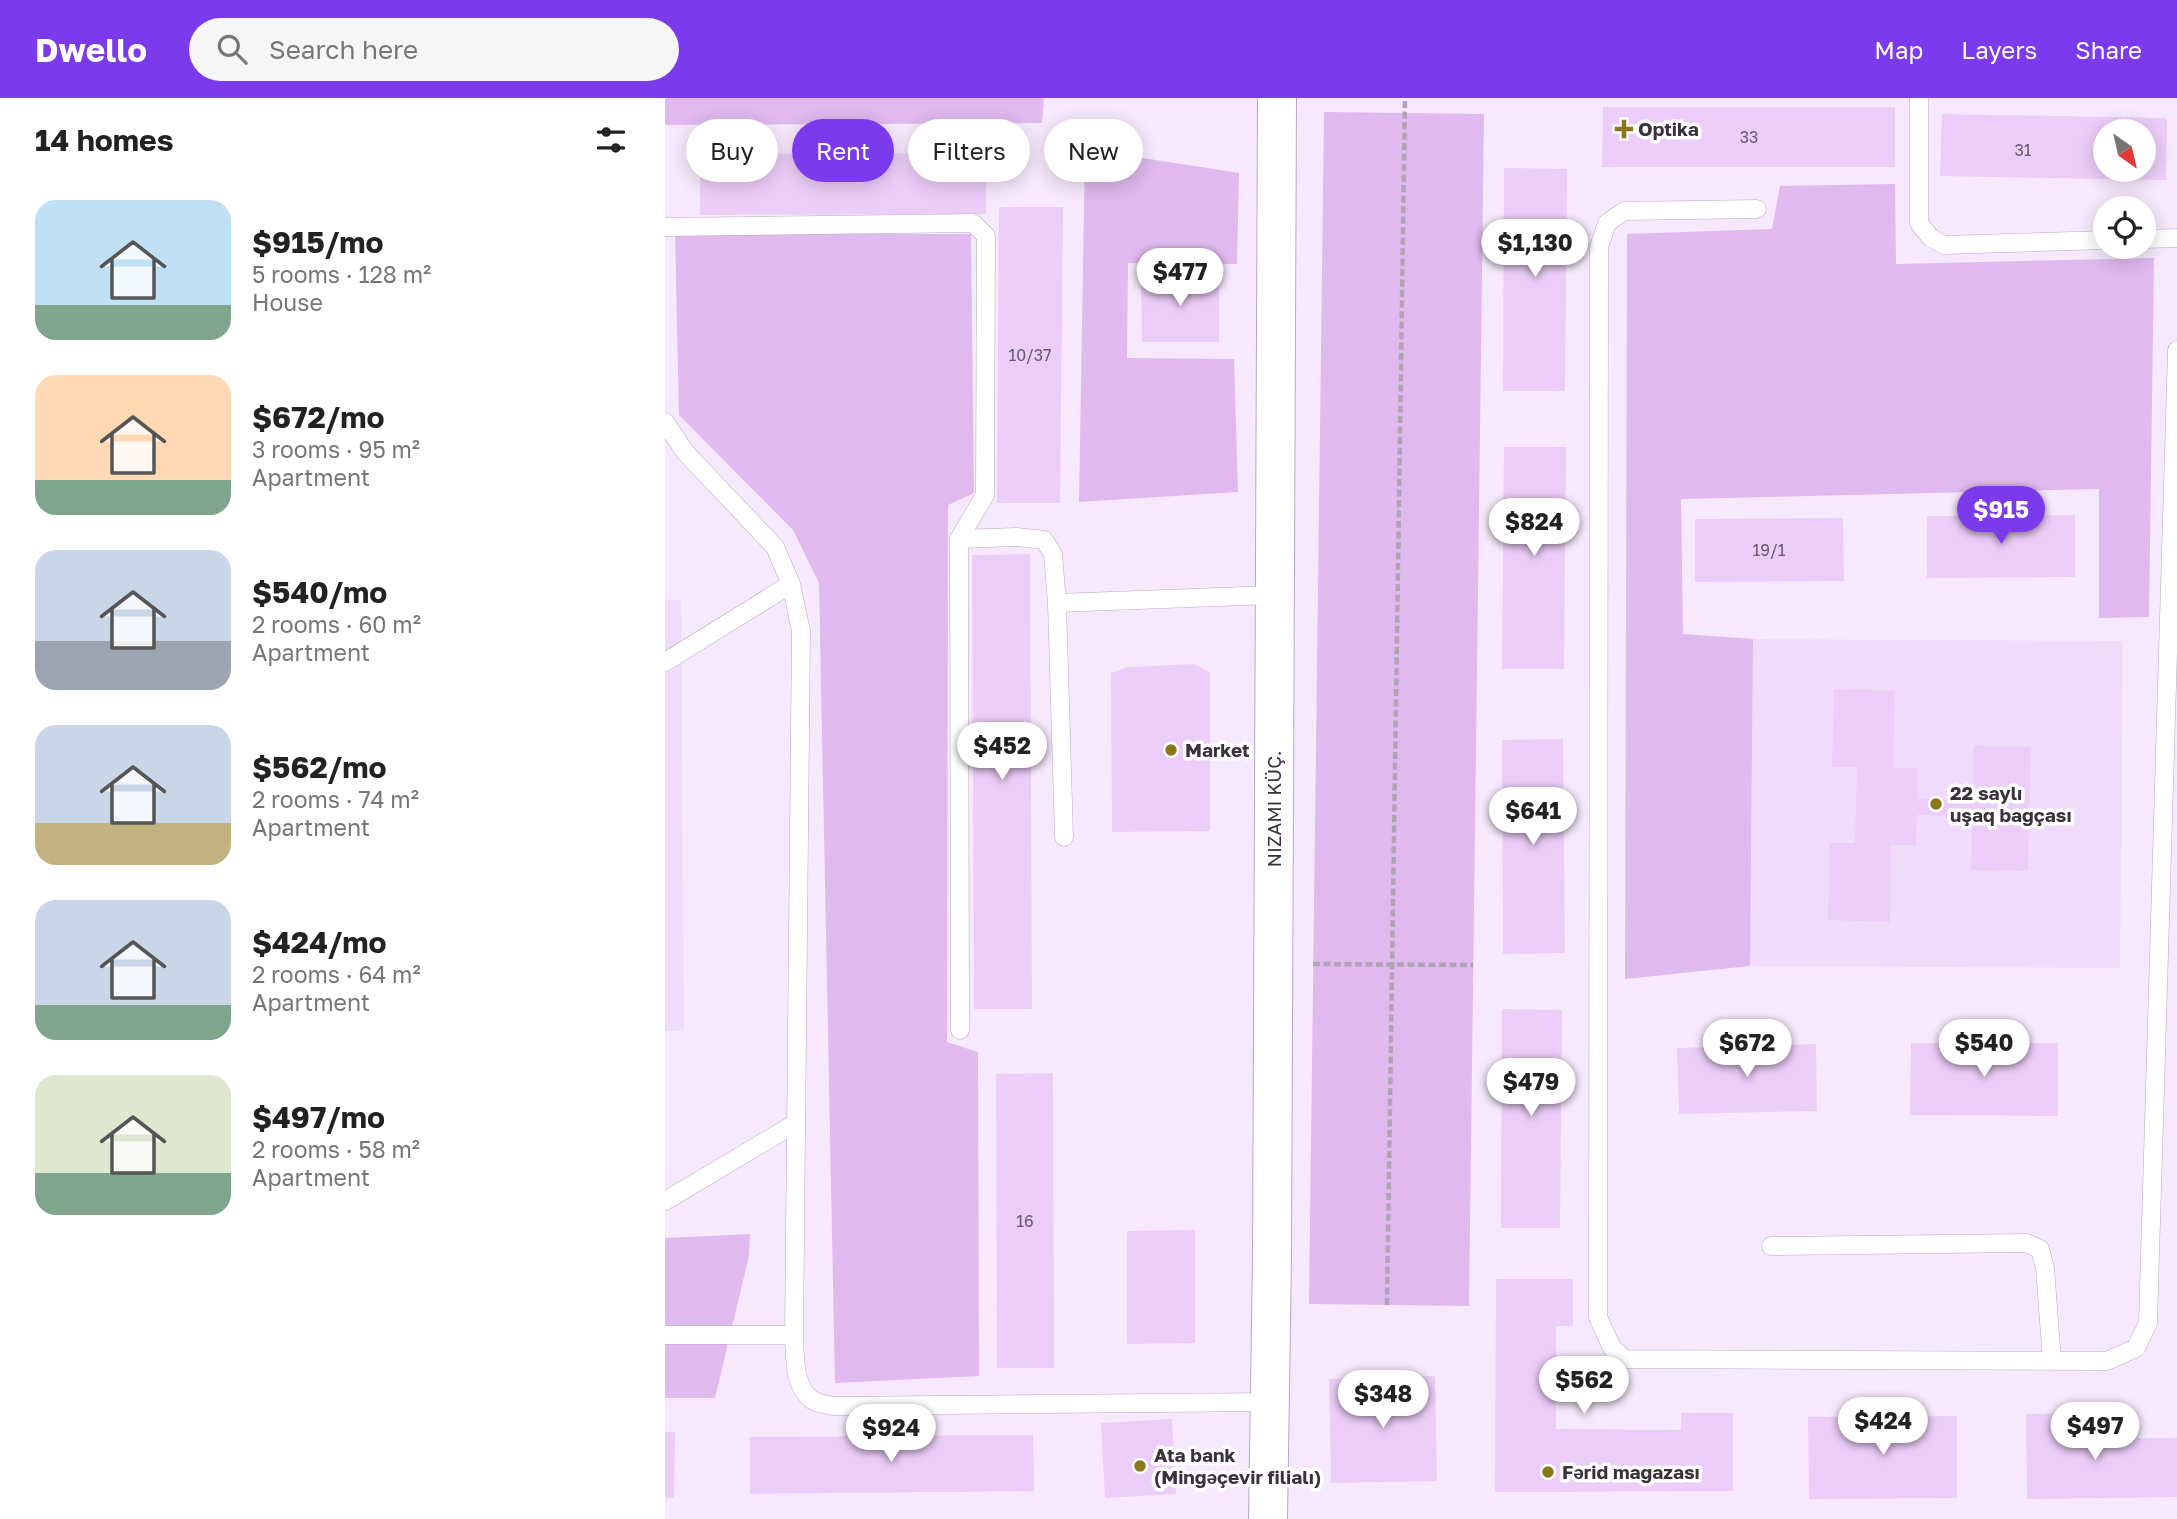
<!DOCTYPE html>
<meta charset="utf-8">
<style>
body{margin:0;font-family:"Golos Text",sans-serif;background:#f6f6f6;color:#222;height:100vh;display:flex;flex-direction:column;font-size:26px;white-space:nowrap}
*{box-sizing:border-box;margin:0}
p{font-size:23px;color:#767676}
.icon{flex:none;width:38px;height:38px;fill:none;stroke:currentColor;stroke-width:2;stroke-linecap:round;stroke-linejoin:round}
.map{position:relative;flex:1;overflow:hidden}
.sheet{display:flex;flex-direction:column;background:#fff;width:665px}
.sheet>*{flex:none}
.hud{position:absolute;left:21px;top:21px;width:665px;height:63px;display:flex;gap:14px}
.needle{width:46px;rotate:146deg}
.controls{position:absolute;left:1428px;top:21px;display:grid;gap:14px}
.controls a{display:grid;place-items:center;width:63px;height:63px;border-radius:50%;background:#fff;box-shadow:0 4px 18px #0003;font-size:35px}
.price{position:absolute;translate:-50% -60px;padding:0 16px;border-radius:24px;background:#fff;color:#222;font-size:23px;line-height:46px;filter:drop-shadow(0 2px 4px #0008)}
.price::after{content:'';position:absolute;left:50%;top:42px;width:21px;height:16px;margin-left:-10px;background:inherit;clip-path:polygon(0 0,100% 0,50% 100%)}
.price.current{background:#7c3aed;color:#fff}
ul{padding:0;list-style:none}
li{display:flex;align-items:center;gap:21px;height:175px;padding:0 35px}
li span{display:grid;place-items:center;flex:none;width:196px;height:140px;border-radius:21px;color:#555}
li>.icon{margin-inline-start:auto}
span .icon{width:84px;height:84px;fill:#fffc;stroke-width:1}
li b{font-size:30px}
h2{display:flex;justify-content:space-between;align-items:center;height:84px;padding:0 35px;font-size:30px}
.pill{padding:0 24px;border-radius:32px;background:#fff;box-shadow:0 4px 18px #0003;font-size:24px;line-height:63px}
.pill.current{background:#7c3aed;color:#fff}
header{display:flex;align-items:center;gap:42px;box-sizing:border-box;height:98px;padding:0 35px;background:#7c3aed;color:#fff}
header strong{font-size:33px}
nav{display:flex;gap:38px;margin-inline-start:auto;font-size:24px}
.search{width:490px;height:63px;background:#f6f6f6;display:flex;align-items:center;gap:18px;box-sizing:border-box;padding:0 24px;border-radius:38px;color:#767676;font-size:26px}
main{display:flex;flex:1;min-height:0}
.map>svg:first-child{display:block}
.built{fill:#f1dbfa}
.green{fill:#e0b9ef}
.building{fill:#eccdf8;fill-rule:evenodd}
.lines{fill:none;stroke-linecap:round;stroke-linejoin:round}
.lane-casing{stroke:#b9a8bf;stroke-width:19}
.secondary-casing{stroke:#b9a8bf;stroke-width:40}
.path{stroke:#b0a4b4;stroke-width:4.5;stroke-dasharray:7 3.5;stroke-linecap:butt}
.lane{stroke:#fff;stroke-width:18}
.secondary{stroke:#fff;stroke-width:38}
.poi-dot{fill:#8b761a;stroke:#fff;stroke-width:2.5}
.labels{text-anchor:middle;stroke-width:7;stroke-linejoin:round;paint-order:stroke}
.number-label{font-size:16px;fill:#66596a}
.poi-label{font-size:19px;font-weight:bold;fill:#39323b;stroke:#fff;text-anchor:start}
.street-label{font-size:19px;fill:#39323b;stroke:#fff}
</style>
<header>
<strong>Dwello</strong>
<div class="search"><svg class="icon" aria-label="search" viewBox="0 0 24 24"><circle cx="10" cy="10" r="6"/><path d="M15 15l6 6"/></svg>Search here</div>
<nav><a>Map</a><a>Layers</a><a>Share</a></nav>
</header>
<main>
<section class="sheet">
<h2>14 homes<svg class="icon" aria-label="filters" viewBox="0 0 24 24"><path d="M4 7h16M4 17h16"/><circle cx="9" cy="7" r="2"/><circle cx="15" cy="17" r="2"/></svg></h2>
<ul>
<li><span style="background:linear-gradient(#bfe0f5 75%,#7fa58c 0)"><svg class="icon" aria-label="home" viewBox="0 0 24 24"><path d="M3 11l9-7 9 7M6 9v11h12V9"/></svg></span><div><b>$915/mo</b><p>5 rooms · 128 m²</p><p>House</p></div></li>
<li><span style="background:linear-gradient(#ffd9b3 75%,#7fa58c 0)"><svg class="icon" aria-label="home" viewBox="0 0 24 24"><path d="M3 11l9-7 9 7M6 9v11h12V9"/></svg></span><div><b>$672/mo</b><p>3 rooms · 95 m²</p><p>Apartment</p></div></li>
<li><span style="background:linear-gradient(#c9d6e8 65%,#9aa5b1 0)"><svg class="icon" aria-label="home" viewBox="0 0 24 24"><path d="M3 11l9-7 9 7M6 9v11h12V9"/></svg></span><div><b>$540/mo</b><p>2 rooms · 60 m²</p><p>Apartment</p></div></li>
<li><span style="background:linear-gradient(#c9d6e8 70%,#c2b280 0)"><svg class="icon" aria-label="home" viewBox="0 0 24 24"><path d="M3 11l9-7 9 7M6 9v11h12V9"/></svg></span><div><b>$562/mo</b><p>2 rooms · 74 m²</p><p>Apartment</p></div></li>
<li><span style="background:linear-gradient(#c9d6e8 75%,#7fa58c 0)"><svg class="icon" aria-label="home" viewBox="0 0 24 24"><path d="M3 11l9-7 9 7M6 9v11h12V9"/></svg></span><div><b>$424/mo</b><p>2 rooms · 64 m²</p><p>Apartment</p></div></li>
<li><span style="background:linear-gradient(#dfe7d0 70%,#7fa58c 0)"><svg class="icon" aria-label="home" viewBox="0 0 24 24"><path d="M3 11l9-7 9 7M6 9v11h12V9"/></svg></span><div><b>$497/mo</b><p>2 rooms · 58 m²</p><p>Apartment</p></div></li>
</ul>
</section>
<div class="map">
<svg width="1512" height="1421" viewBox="0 0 1512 1421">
<rect width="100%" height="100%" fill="#f7e9fd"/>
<path class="built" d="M0 502H16L19 933H0Z
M1088 541 1458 543 1455 870 1085 868Z"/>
<path class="green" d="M0 0H379L377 25 0 27Z
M659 14 819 16 804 1208 644 1206Z
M420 51 574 75 572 166 463 165 462 260 569 261 573 394 414 404Z
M1230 86 1231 166 1489 160 1484 519 1434 520V391L1016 401 1018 536 1088 541 1085 868 960 881 962 136 1107 131 1115 88Z
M10 136H306L309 395 283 407 282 944 313 954 314 1278 170 1285 154 485 128 432 14 317Z
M85 1136 84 1158 50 1300H0V1140Z"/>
<path class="building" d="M938 9H1230V69H937Z
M1277 16 1502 20 1501 82 1275 78ZM1440 33H1479V72H1440Z
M321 55V116L35 117V56Z
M839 70 902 71 900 293H838Z
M334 109H398L395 405H332Z
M554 176V244H477L476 177Z
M839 349H901L899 571H837Z
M1410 417V479L1262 480V418Z
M1178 420 1179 483 1030 484V421Z
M365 456 367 911H309L307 457Z
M529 566 545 575V733L447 734 446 575 463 569Z
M1169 591 1230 593 1228 670H1253L1252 701 1308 703 1309 648 1366 649 1363 773 1306 772 1307 718 1252 717 1251 747H1226L1225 824 1163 822 1165 745H1190L1192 669H1167Z
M898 641 900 855 838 856 837 642Z
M837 911 897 912 895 1130H836Z
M1246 945H1393V1018L1245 1017Z
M1151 946 1152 1013 1014 1016 1012 950Z
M388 975 389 1270H332L331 976Z
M530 1132V1245L462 1246V1133Z
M831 1181H908V1228H891V1331L1016 1332V1315H1068V1393L830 1394Z
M770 1278 772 1383 666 1385 664 1281Z
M1418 1315V1341L1512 1340V1399L1362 1401 1361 1316Z
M1292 1318V1400L1144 1401 1143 1319Z
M507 1321 511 1396 440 1400 436 1325Z
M0 1334H10L9 1400H0Z
M368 1337 369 1393 85 1396V1339Z"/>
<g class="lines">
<defs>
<path id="lane" d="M1254 0V125L1266 140 1279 147 1440 142
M1092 111 959 113 942 125 934 149 933 1219 947 1250 960 1261 1442 1263 1471 1250 1483 1225 1512 252
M0 129 308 125 321 138 320 397 294 441 295 932
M1479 141 1512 140
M0 324 20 354 110 449 126 486 136 533 129 1237
M294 441 351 439 379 442 388 456 392 505 399 739
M392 505 610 497
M0 564 126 486
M0 1103 131 1025
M1106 1148 1361 1145 1375 1151 1380 1170 1387 1263
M0 1237H129C130 1257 128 1288 147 1302 152 1305 162 1307 169 1308L606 1304"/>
<path id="secondary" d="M603 1421 607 1160 612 0"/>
</defs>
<use href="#lane" class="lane-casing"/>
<use href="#secondary" class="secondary-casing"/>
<path class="path" d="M648 866 808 867
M722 1207 740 0"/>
<use href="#lane" class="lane"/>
<use href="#secondary" class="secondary"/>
</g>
<g class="poi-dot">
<path d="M955.5 20.5h7v7h7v7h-7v7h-7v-7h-7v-7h7z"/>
<circle cx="506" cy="652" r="7"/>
<circle cx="1271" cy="706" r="7"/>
<circle cx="475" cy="1368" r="7"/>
<circle cx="883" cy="1374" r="7"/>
</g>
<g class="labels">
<g class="number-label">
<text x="1084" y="45">33</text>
<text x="1358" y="58">31</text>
<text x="365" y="263">10/37</text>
<text x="1104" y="458">19/1</text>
<text x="360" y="1129">16</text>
</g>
<g class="poi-label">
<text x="973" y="38">Optika</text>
<text x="520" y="659">Market</text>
<text x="1285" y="702">22 saylı<tspan x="1285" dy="22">uşaq bağçası</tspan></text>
<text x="489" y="1364">Ata bank<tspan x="489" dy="22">(Mingəçevir filialı)</tspan></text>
<text x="897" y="1381">Fərid mağazası</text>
</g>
<g class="street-label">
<text transform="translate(609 711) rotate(-90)" y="7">NIZAMI KÜÇ.</text>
</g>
</g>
</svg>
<div class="controls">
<a><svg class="needle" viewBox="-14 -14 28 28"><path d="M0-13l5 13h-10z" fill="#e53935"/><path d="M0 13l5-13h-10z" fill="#767676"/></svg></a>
<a><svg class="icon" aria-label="locate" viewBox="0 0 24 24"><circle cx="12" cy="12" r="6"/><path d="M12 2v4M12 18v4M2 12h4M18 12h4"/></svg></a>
</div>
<b class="price" style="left:870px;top:181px">$1,130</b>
<b class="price" style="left:515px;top:210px">$477</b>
<b class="price current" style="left:1336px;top:448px">$915</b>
<b class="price" style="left:869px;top:460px">$824</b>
<b class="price" style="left:337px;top:684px">$452</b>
<b class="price" style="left:868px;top:749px">$641</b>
<b class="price" style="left:1082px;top:981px">$672</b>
<b class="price" style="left:1319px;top:981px">$540</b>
<b class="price" style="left:866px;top:1020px">$479</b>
<b class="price" style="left:919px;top:1318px">$562</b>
<b class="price" style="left:718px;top:1332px">$348</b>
<b class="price" style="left:1218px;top:1359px">$424</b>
<b class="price" style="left:1430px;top:1364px">$497</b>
<b class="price" style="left:226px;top:1366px">$924</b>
<div class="hud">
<a class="pill">Buy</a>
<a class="pill current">Rent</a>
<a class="pill">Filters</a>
<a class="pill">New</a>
</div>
</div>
</main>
